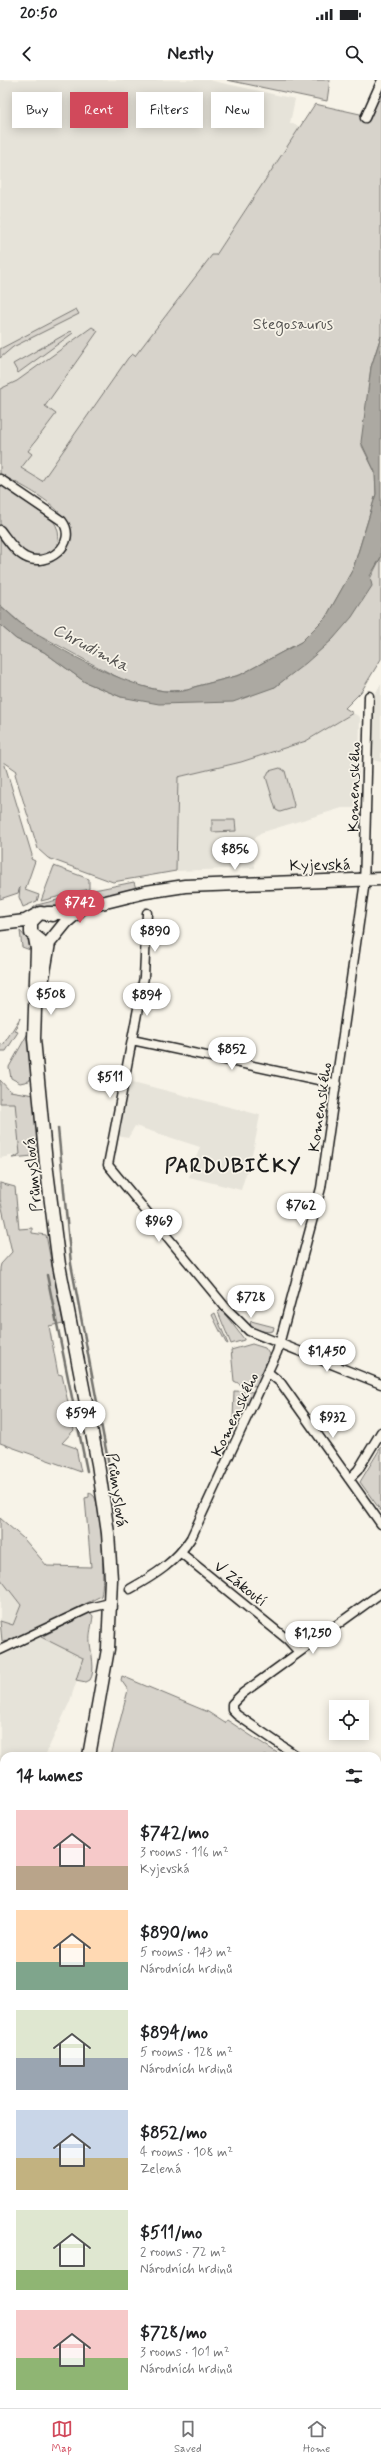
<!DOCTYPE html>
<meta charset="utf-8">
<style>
body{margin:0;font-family:Mynerve,sans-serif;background:#f6f6f6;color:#202124;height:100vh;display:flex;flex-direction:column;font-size:15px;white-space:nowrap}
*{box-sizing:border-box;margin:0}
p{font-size:13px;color:#757577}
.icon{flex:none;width:22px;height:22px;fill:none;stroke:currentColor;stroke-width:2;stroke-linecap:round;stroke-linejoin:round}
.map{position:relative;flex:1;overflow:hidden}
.panel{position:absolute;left:0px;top:1672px;width:381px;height:656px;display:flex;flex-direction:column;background:#fff;border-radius:12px 12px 0 0;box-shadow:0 2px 10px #0003}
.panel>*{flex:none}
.banner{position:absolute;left:12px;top:12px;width:357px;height:36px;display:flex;gap:8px}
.tools{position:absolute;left:329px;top:1620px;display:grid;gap:8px}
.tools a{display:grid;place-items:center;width:40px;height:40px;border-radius:0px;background:#fff;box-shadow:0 2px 10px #0003;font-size:20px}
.price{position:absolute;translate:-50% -34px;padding:0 9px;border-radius:14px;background:#fff;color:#222;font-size:13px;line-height:26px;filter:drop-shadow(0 1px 2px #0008)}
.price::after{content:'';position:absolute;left:50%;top:24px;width:12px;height:9px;margin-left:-6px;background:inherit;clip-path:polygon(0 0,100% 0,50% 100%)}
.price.on{background:#d1495b;color:#fff}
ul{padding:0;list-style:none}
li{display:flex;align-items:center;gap:12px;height:100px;padding:0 16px}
li span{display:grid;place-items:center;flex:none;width:112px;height:80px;border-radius:0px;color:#555}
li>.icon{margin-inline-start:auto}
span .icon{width:48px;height:48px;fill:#fffc;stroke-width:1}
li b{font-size:17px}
h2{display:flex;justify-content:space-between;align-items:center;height:48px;padding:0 16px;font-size:17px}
.tag{padding:0 14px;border-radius:0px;background:#fff;box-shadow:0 2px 10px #0003;font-size:14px;line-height:36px}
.tag.on{background:#d1495b;color:#fff}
.status{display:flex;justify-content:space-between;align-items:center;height:28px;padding:0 20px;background:#fff;direction:ltr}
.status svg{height:11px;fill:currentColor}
header{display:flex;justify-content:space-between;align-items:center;height:52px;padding:0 16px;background:#fff;font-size:18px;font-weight:700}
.tab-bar{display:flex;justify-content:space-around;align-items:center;height:56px;border-top:1px solid #e0e0e0;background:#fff;font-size:11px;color:#757577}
.tab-bar a{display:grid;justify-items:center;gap:2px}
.tab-bar .on{color:#d1495b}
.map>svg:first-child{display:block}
.built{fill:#e6e3d9}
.green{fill:#d7d3cb;stroke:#7a7874}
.water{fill:#aca9a2;stroke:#72716c}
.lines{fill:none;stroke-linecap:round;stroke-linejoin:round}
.stream{stroke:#72716c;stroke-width:2.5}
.street-casing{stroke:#1c1c1c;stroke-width:11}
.secondary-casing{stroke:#1c1c1c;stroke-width:15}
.street{stroke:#f7f3e8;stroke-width:8}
.secondary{stroke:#f7f3e8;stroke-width:12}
.rail{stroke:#1c1c1c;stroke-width:2.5}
.labels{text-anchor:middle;stroke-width:3.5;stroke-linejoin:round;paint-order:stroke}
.park-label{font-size:16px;fill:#545351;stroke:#f7f3e8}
.street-label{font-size:16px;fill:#1c1c1c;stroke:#f7f3e8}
.water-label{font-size:17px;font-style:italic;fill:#565452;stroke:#f7f3e8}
.district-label{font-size:20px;font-weight:bold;letter-spacing:1px;fill:#1c1c1c;stroke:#f7f3e8}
</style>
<div class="status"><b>20:50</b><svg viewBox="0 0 49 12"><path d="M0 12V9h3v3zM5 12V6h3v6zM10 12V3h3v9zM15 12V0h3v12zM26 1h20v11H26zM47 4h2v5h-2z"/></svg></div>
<header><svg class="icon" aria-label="back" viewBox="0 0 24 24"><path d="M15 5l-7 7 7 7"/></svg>Nestly<svg class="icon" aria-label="search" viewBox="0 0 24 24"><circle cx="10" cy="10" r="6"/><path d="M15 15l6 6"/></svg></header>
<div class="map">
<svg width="381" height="2328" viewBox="0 0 381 2328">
<rect width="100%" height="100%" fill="#f7f3e8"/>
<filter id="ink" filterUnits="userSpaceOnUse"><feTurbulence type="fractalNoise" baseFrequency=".025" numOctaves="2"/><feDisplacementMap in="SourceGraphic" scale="8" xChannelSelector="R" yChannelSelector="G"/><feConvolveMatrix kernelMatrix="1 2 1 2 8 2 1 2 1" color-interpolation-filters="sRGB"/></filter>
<g filter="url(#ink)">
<path class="built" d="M0 0H209L295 19 290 43 301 47 216 175 39 415 0 384Z
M381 604V682L373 680 374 615Z
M353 633 360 637 358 728H342L260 753 255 758 253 770 255 788 176 791 178 697 241 682 306 661Z
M129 1001 260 1035 254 1067 241 1110 189 1097 200 1067 135 1046 128 1058 117 1056Z
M15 1022 20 1074 0 1078V1023Z
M0 1498 21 1525 13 1545 0 1541Z
M41 1557 84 1578 70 1621 45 1676H4V1697L0 1694V1577Z
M0 1777 4 1780V2324H377V1991H381V2328H0Z"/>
<path class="green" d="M227 0H330L327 21Z
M381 10V256L371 287 362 366 375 392 376 414 353 489 326 537 301 562 240 595 194 607 189 610 164 611 131 604 96 586 25 547 0 525V453L10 466 39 483C53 480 61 477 67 463 81 432 20 405 0 394V309L17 301 92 247 98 251 45 326 56 334 28 371 32 374 21 388 42 401 128 278 132 274 135 276 212 175H216L315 24 369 36Z
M76 229 79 234 13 267 0 278V269Z
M71 251 73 253 18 293 13 284Z
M0 403 54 442C67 461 50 485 27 475 16 470 8 454 0 445Z
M381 477V579L361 612 345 628 353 633 306 661 241 682 178 697 176 791 113 802 48 778 38 769 15 694 17 691 4 682 32 775 31 779 35 781 25 810 39 815 37 821 23 827 19 817 20 807 18 813 0 819V545L16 559 44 572 85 602 121 617 275 607 333 559 370 499Z
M280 688 285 691 294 725 293 728 280 732 276 730 266 697 269 691Z
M212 740H235L236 751 212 752Z
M54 786 89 799V809L41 821Z
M134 802 136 809 97 818 95 816 94 810Z
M89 812V817L87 820 56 830 42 826 21 837 37 825Z
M20 851 28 860 30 870 22 867Z
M20 938 15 951 18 952 6 971H0V963L3 965Z
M28 953 32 996 29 1001 20 1003 11 998 9 987Z
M0 1000 10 1011 34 1015 38 1074 33 1076 12 1078 20 1074 15 1023H0Z
M0 1103 15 1107 19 1149 32 1148V1153L46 1155 63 1243 49 1246 58 1294 62 1295 74 1350 62 1363 76 1368 81 1392 0 1363V1188L1 1184 12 1172 0 1119Z
M221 1229 244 1259V1260L231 1264 218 1232Z
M215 1233 228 1264 226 1263 212 1235Z
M251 1241 274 1247 273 1251C265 1253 258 1250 250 1246Z
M252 1264 265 1268 269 1274 258 1306 242 1305 234 1301 231 1270Z
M234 1311 255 1312 243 1340H233Z
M381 1367V1431L360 1402Z
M89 1412 94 1416C102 1428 105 1502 101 1516L10 1562 2 1561 0 1541 13 1545 21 1525 0 1498V1438L24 1459 47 1486 91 1487 85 1418 89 1417Z
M90 1532 93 1536C92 1545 89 1554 90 1563 91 1573 96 1591 90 1600L86 1602 76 1600 83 1578 41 1557Z
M122 1596 208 1632 225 1643 227 1640 282 1676H111L128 1610 121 1600Z
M0 1743 4 1746V1780L0 1777Z
M377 1790 381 1793V1950L377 1949Z
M4 2153V2324L0 2314V2217Z
M381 2274V2328H328L329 2324H377V2277Z"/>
<path class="water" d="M381 256V477L370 496 372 506 352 537 333 559 306 583 275 607 233 622 159 624 121 617 85 602 44 572 16 559 0 545V525C8 532 16 541 26 547 56 568 160 629 194 607L240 595 301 562 326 537 353 489 376 414 375 392 361 362 371 287Z"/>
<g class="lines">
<path class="stream" d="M58 1048 71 1184 113 1407
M47 1195 87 1391"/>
<defs>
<path id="street" d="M365 38 381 2
M0 399 62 441C79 463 47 489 25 477 15 472 7 459 0 450
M147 833 144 897 108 1085 226 1228 249 1251 381 1304
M132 960 337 1004
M269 1293 281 1303 381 1444
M349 1399 358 1390 381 1352
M181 1473 288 1560 299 1572
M130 1509C155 1495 176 1482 191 1458L277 1272 321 1108 364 808 369 616
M0 1570 89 1528 110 1523
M297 1676 237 1635 232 1630V1624L243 1613 381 1513
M377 1696 381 1693
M377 1739 381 1735
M377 1767 381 1763
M0 1917 4 1916
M0 1928 4 1929"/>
<path id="secondary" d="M47 833H61L146 812 185 806 381 799
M0 844 25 841 36 835
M35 858 37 869 34 959 46 1083 59 1185 98 1384 108 1453 111 1499 108 1569 89 1676
M41 861 31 853V842L40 833 53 835
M43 898 49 863 66 842 80 830
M0 2117 4 2072"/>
</defs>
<use href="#street" class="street-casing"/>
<use href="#secondary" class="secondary-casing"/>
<use href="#street" class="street"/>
<use href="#secondary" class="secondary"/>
<path class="rail" d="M0 1736 4 1739
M377 1954 381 1955"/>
</g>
</g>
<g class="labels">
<g class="park-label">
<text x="293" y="249">Stegosaurus</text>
</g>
<g class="street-label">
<text transform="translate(353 707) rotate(-89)" y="6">Komenského</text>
<text transform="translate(320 784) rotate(-1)" y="6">Kyjevská</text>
<text transform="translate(319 1027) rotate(-82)" y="6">Komenského</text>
<text transform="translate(32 1095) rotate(-96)" y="6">Průmyslová</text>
<text transform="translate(234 1334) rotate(-65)" y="6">Komenského</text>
<text transform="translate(118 1410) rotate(82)" y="6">Průmyslová</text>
<text transform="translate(241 1503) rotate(39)" y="6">V Zákoutí</text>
</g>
<g class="water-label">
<text transform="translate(91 567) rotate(28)" y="6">Chrudimka</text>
</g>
<g class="district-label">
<text x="233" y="1092">PARDUBIČKY</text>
</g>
</g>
</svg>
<div class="tools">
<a><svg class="icon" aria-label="locate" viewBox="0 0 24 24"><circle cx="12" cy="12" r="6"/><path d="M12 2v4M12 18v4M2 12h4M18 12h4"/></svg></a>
</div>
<b class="price" style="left:235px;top:791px">$856</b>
<b class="price on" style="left:80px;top:844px">$742</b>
<b class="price" style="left:155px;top:873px">$890</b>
<b class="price" style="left:51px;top:936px">$508</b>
<b class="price" style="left:147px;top:937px">$894</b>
<b class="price" style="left:232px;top:991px">$852</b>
<b class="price" style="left:110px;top:1019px">$511</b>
<b class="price" style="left:301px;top:1147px">$762</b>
<b class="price" style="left:159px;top:1163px">$969</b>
<b class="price" style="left:251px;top:1239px">$728</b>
<b class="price" style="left:327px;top:1293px">$1,450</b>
<b class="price" style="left:81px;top:1355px">$594</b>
<b class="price" style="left:333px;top:1359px">$932</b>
<b class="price" style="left:313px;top:1575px">$1,250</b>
<div class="banner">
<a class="tag">Buy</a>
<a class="tag on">Rent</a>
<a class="tag">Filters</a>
<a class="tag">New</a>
</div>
<section class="panel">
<h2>14 homes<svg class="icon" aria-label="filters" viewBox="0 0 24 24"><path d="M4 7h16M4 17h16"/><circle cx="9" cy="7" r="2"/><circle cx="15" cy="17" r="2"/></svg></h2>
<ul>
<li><span style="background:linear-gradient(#f6c9c9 70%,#b9a48a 0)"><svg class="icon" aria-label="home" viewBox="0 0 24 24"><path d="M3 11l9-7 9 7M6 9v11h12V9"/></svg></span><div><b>$742/mo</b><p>3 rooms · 116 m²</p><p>Kyjevská</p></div></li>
<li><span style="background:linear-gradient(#ffd9b3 65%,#7fa58c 0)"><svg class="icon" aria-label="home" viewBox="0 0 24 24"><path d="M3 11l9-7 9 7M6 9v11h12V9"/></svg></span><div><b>$890/mo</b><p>5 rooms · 143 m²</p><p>Národních hrdinů</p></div></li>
<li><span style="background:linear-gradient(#dfe7d0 60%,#9aa5b1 0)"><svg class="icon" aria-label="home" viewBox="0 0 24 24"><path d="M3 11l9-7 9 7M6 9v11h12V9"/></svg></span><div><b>$894/mo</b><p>5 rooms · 128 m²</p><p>Národních hrdinů</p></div></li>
<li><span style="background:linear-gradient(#c9d6e8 60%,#c2b280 0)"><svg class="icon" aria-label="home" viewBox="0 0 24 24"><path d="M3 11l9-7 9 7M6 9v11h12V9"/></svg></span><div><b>$852/mo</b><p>4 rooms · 108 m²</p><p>Zelená</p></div></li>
<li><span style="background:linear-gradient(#dfe7d0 75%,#8fb573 0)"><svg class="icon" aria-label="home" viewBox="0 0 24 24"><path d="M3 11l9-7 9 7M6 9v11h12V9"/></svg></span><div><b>$511/mo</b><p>2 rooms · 72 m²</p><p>Národních hrdinů</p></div></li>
<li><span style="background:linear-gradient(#f6c9c9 60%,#8fb573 0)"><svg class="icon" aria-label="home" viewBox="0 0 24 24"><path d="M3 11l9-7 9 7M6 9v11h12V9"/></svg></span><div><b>$728/mo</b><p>3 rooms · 101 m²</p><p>Národních hrdinů</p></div></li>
</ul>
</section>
</div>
<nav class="tab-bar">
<a class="on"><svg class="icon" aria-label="map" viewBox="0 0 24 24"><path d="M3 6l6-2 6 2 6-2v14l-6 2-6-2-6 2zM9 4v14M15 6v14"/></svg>Map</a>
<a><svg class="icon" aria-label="saved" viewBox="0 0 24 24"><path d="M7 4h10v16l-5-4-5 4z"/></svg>Saved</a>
<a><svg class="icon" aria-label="home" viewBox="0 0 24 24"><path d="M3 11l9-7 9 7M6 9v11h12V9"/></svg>Home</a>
</nav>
